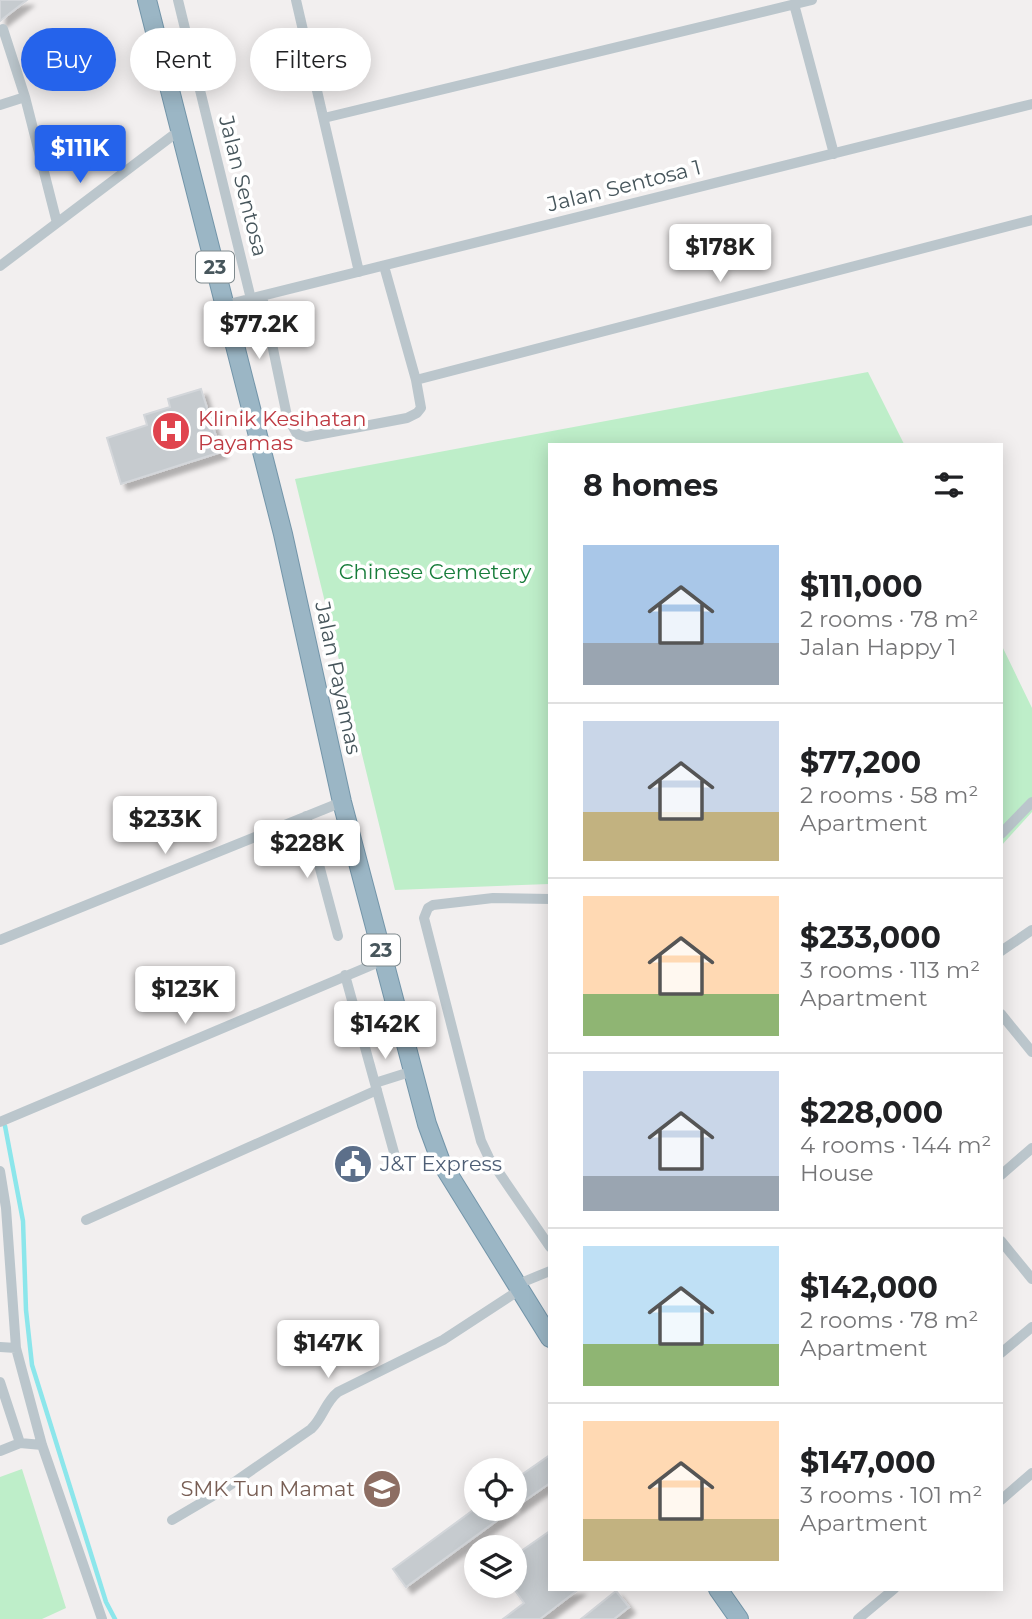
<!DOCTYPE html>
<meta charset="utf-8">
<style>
body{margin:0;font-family:Montserrat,sans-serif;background:#f6f6f6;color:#202124;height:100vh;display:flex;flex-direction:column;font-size:26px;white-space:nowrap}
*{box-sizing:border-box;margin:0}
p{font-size:23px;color:#757577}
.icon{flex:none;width:38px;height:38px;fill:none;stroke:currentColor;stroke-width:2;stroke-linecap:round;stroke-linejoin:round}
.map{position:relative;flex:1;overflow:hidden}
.sheet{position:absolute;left:548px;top:443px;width:455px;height:1148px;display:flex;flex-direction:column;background:#fff;border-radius:0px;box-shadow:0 4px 18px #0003}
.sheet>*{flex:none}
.top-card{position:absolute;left:21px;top:28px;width:422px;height:63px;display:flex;gap:14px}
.fabs{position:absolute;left:464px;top:1458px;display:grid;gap:14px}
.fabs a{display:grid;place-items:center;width:63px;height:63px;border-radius:50%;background:#fff;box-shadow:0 4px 18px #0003;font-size:35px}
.price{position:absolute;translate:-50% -60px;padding:0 16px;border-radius:7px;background:#fff;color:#222;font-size:23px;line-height:46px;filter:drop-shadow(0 2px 4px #0008)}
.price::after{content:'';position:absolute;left:50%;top:42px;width:21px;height:16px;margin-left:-10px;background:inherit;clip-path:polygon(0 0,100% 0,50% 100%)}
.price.on{background:#2563eb;color:#fff}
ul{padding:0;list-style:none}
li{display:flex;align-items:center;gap:21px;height:175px;padding:0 35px}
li+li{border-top:2px solid #e0e0e0}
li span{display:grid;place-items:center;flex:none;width:196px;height:140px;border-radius:0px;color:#555}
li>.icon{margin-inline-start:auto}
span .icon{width:84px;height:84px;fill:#fffc;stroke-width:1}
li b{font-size:30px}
h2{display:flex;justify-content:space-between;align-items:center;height:84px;padding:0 35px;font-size:30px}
.chip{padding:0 24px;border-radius:32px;background:#fff;box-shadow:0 4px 18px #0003;font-size:24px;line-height:63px}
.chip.on{background:#2563eb;color:#fff}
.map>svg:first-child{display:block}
.green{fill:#beeec9}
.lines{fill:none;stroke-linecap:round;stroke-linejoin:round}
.stream{stroke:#8ce6eb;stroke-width:4.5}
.building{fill:#c6cbcf;stroke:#d3d6da;stroke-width:2;filter:url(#shadow)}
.trunk-casing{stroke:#7395a9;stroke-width:20}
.minor{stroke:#bbc6cc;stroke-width:10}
.trunk{stroke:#9bb6c5;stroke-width:18}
.labels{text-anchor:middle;stroke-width:7;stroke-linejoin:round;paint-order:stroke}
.shield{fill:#fff;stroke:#7e898d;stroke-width:2}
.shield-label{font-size:19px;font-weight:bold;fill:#47565c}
.street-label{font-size:21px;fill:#47565c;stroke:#fff}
.health-label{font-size:21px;fill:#be3a42;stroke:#fff;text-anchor:start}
.park-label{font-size:21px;fill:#187d3b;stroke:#fff}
.service-label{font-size:21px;fill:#4e5e75;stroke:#fff;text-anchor:start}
.education-label{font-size:21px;fill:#785e54;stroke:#fff;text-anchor:end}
</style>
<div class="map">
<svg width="1032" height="1619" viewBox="0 0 1032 1619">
<defs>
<filter id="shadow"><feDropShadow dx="6" dy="6" stdDeviation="2" flood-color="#0004"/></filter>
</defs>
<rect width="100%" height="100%" fill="#f2efef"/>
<path class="green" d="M868 372 904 444H550L549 884 395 890 295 479Z
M1001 644 1032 708V812L1001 846Z
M22 1469 66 1608 42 1619H0V1477Z"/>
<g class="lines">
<path class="stream" d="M5 1126 23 1221 26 1310 32 1365 106 1602 115 1619"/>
</g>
<path class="building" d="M0 0H27L0 21Z
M201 389 221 452 121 484 107 438 147 425 144 415 170 407 168 399Z
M550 1455V1483L514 1508V1480Z
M476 1508H514L406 1587 393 1569Z
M550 1531V1589H579L540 1619H503L524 1603 514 1589V1556Z
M616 1591 629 1607 614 1619H581Z"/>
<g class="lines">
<defs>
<path id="trunk" d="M147 0 283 534 342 802 427 1124 441 1162 550 1338
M718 1589 739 1619"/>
</defs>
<use href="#trunk" class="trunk-casing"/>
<path class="minor" d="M178 0 251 299
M296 0 359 272
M794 4 834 154
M3 29 25 97 57 223
M0 105 25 97
M324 118 812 0
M0 266 180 130
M225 305 1032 104
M416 380 1032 220
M287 416 297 434 306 437 407 418 417 413 421 408 416 380 384 266
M255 423 287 416 262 296
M306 816 338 936
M1001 834 1032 802
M550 899 493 898 433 905 428 908 424 918 481 1141 489 1158 550 1247
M0 940 342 802
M1001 951 1032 930
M345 975 395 1156
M1001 1014 1032 1052
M375 1083 413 1071
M0 1122 384 960
M0 1171 6 1208 16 1348 42 1445 102 1619
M1001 1175 1032 1148
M86 1220 377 1090
M1001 1241 1032 1279
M516 1285 550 1271
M0 1347 16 1348
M1001 1353 1032 1327
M0 1382 20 1443
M0 1451 20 1443 42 1445
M1001 1500 1032 1473
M172 1520 223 1490 311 1429C323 1418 325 1402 338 1392L443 1340 518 1291
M858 1619 894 1589"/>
<use href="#trunk" class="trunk"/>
</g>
<defs>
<symbol id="hospital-disc" viewBox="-11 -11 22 22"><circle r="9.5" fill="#e0444e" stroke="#fff"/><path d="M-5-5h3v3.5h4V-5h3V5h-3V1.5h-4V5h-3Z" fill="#fff"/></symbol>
<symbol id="civic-disc" viewBox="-11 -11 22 22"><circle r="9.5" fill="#5c6f8a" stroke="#fff"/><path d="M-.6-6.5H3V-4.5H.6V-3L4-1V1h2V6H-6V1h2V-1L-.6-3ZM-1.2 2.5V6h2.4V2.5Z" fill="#fff"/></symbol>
<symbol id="school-disc" viewBox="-11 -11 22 22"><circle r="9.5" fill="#8d6e63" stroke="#fff"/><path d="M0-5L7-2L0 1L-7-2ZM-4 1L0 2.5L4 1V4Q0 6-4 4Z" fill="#fff"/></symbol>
</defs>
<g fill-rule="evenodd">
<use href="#hospital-disc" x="149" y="409" width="44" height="44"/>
<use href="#civic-disc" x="331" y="1142" width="44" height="44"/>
<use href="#school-disc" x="360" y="1467" width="44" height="44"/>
</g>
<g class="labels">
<g class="shield">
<rect x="196" y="251.5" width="38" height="31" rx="5"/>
<rect x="362" y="934.5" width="38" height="31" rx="5"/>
</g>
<g class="shield-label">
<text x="215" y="274">23</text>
<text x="381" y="957">23</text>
</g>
<g class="street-label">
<text transform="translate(243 186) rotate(76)" y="7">Jalan Sentosa</text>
<text transform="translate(624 186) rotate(-14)" y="7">Jalan Sentosa 1</text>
<text transform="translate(338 678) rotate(78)" y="7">Jalan Payamas</text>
</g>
<g class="health-label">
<text x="198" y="426">Klinik Kesihatan<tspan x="198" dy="24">Payamas</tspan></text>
</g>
<g class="park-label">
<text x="435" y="579">Chinese Cemetery</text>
</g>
<g class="service-label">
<text x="380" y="1171">J&amp;T Express</text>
</g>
<g class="education-label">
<text x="355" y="1496">SMK Tun Mamat</text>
</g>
</g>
</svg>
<div class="fabs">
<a><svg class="icon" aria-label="locate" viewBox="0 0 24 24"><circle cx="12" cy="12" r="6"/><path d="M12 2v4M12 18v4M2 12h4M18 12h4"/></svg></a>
<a><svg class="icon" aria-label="layers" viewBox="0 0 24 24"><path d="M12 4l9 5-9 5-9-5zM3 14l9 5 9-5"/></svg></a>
</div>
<b class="price on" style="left:80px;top:185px">$111K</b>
<b class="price" style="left:720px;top:284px">$178K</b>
<b class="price" style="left:259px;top:361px">$77.2K</b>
<b class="price" style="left:165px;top:856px">$233K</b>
<b class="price" style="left:307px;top:880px">$228K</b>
<b class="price" style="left:185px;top:1026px">$123K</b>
<b class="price" style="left:385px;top:1061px">$142K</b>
<b class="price" style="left:328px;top:1380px">$147K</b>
<div class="top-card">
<a class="chip on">Buy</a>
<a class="chip">Rent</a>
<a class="chip">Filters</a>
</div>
<section class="sheet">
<h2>8 homes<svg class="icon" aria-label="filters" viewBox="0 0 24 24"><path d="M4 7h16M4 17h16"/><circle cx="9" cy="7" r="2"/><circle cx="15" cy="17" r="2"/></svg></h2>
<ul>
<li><span style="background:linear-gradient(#a9c7e8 70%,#9aa5b1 0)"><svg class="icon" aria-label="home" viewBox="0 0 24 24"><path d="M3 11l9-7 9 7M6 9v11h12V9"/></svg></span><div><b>$111,000</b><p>2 rooms · 78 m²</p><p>Jalan Happy 1</p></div></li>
<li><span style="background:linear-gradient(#c9d6e8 65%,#c2b280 0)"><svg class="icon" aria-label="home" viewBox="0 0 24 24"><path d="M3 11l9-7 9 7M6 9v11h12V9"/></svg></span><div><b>$77,200</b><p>2 rooms · 58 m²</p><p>Apartment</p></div></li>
<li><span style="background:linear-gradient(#ffd9b3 70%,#8fb573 0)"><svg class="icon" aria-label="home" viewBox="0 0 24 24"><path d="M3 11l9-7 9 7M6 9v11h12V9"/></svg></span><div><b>$233,000</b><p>3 rooms · 113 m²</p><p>Apartment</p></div></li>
<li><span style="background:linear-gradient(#c9d6e8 75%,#9aa5b1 0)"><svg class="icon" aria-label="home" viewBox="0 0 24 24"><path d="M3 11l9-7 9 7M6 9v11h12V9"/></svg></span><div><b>$228,000</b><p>4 rooms · 144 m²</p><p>House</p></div></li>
<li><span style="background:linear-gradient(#bfe0f5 70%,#8fb573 0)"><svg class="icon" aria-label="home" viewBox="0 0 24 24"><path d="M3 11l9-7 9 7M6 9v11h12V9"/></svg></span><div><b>$142,000</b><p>2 rooms · 78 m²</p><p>Apartment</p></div></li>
<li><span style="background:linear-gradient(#ffd9b3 70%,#c2b280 0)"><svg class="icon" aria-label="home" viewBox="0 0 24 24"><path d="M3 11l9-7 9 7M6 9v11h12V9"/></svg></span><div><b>$147,000</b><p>3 rooms · 101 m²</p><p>Apartment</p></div></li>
</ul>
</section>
</div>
